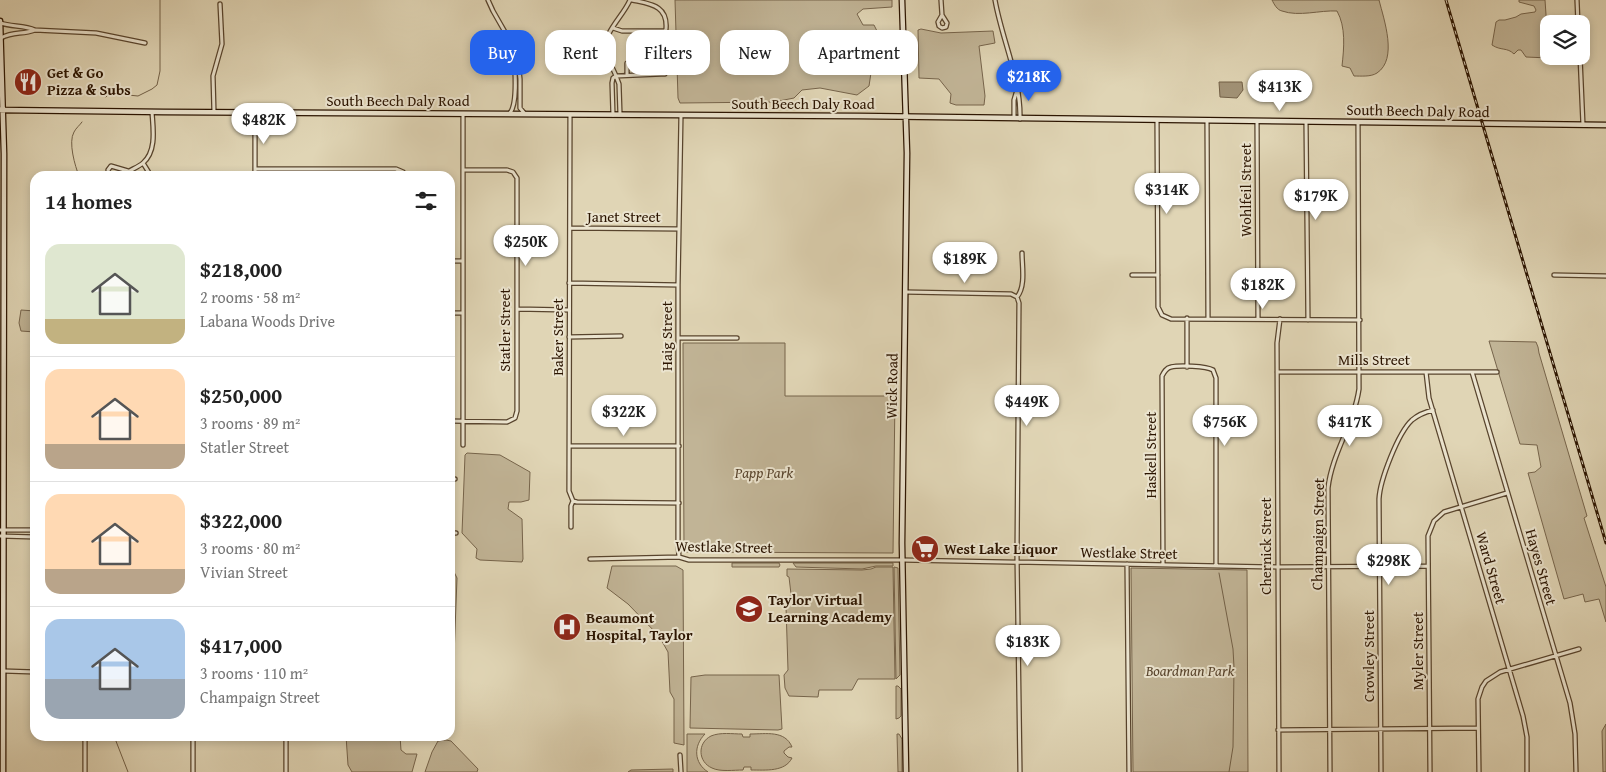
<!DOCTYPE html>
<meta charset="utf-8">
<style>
body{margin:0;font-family:"Gentium Book Plus",serif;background:#f2f2f2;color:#222;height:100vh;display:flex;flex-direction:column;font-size:19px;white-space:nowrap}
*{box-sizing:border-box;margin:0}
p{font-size:16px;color:#767676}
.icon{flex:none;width:28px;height:28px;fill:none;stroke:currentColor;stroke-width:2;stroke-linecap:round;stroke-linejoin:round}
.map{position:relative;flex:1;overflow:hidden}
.details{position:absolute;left:30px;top:171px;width:425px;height:570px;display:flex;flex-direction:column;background:#fff;border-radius:15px;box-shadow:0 2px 8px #0003}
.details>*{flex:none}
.top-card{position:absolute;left:470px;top:30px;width:475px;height:45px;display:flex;gap:10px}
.controls{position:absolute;left:1540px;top:15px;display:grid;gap:10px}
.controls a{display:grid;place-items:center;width:50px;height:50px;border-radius:10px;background:#fff;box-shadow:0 2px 8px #0003;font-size:25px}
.price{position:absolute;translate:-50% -42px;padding:0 11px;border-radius:18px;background:#fff;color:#222;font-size:16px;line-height:32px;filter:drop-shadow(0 1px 2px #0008)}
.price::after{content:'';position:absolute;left:50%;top:30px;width:15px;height:11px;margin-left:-8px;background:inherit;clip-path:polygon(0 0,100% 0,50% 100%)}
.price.on{background:#2563eb;color:#fff}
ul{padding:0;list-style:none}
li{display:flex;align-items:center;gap:15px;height:125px;padding:0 15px}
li+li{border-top:1px solid #e0e0e0}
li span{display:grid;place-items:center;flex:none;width:140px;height:100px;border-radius:15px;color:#555}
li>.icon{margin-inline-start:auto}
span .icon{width:60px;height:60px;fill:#fffc;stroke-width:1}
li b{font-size:21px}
h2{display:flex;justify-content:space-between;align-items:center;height:60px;padding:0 15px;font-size:21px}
.pill{padding:0 18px;border-radius:15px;background:#fff;box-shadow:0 2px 8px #0003;font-size:18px;line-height:45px}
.pill.on{background:#2563eb;color:#fff}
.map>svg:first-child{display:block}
.green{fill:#c1b496;stroke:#76644b}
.water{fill:#a29377;stroke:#726047}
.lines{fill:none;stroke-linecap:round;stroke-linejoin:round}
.stream{stroke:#726047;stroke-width:1}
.street-casing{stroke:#58442d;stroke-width:5.5}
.secondary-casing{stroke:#2b1400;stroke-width:7}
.street{stroke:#ebe4cf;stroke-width:3}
.secondary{stroke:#ebe4cf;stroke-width:4.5}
.rail-casing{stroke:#2b1400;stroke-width:3}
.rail{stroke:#ebe4cf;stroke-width:1;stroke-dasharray:4;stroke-linecap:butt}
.labels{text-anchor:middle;stroke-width:4;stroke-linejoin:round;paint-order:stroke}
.poi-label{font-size:15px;font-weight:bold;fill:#2b1400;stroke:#ebe4cf;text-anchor:start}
.street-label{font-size:15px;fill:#2b1400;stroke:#ebe4cf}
.park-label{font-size:15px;font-style:italic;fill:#58442d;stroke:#ebe4cf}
</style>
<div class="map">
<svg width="1606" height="772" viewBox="0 0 1606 772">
<rect width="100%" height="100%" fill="#e0d5b5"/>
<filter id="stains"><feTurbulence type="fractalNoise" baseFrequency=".004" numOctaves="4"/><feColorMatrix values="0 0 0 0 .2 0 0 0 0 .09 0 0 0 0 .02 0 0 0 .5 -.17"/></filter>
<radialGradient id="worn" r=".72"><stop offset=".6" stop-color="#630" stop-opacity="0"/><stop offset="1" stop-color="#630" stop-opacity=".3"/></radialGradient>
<path class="green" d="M675 0H892V7L863 9 857 14 863 25H874L880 37V51L874 53 869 86 857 95 820 88 802 90 794 98 774 102 680 103 678 98Z
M1272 0H1379C1384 20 1398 59 1377 73 1371 77 1361 76 1354 76L1350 68 1342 66C1344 48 1346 27 1337 11 1320 10 1299 17 1282 11 1277 10 1274 4 1272 0Z
M1519 0H1545L1549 58 1526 57 1521 50H1518L1514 54C1507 47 1501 51 1492 45L1496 22 1499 20H1505L1516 17 1521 14 1535 12 1536 10 1534 6 1519 2Z
M921 29 941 33 993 31 995 43 979 46 985 96 984 105H956L950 103 951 94 939 79 919 78 918 30Z
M21 310 35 311V332L21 331 19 323Z
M1489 341 1536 342 1538 347 1539 353 1587 516 1584 518 1606 587V622L1599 599 1585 602 1583 594 1564 599 1528 473 1535 472 1541 467 1537 445 1520 444Z
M683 343H785V396H895L893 553 684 552Z
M467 453 500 455 530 472 529 500 521 502H509L508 509 522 519 523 559 522 562 480 560 476 558 477 549 462 533 465 455Z
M732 563H779L780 565 779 567H732Z
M793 563H893V566H876L862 569 796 567Z
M612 566H676L683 570 684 745 674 743V699L670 692 668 652 659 636 628 604 607 588Z
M450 567 452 568 457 578 453 682 450 685Z
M876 567H893L895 679H858L852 690H819L818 697 789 696 785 688 784 675 788 670 786 607 791 594 789 577 787 576V569L862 570 871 569Z
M894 567 898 568 900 675 896 679Z
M1131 568 1247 570 1248 772H1133Z
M705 675H779L782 729 778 730 690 728 691 677Z
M896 686H898L901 689V716L899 718 896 719Z
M1606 724V772H1603L1602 731Z
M687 734H705C693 746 694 763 708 772H687Z
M742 734 743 737H750V734C766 734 785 730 792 747H789L784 751V753L788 757 792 758C785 772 766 770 751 770V767H744L743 770C734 770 720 772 712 768 698 762 697 743 711 736 720 732 733 734 742 734Z
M897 734H899L902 739V772H898Z
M346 736H400L401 750 406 754H417L412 772H352L348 765Z
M446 740 451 741 478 769 477 772H425L432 752 438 741Z
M673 769V772H628L631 770Z"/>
<path class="water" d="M1219 82H1242L1243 90 1237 98 1220 97Z"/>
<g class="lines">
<path class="stream" d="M106 97 109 94H118L138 96 152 89 157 85 160 71V0
M79 176C75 166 68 142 74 132 76 128 80 125 82 122
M1219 573 1233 649 1234 667 1233 747 1229 772
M114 736 128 772"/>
<defs>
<path id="street" d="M488 0 493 11 509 39 518 61 520 79V108L525 114
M941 0 942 15 947 23 946 27 942 28 939 26 938 22 942 15
M995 0C1002 40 1021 78 1020 119
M1577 0 1578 24
M0 23C12 27 24 25 35 30 22 35 14 31 1 38
M613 28 622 31H665L666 29C668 5 650 4 632 0
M35 30 96 33 145 43
M1580 56 1583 125
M627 75V63L630 62 665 63C667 65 667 71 665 74H661L616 76C613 68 608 61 606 53 601 34 623 17 630 0
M214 112 213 76 222 44 220 4
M255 113V176
M510 113C518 103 515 70 514 56
M570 115 569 491 573 501 571 506V527
M613 115 612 83 613 78 616 76 619 84 620 114
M1014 118V100L1017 90
M1157 120 1158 307 1162 315 1171 319 1360 320
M1207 121 1208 318
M1257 121 1258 319
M1306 122 1308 320
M143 163 151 176
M255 169H396L403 172 406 176
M109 176 108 170 111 166 128 171
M122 176C129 170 137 168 143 163 157 151 153 128 152 112
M570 228 679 229
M450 261H463
M1132 275H1158
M1554 275 1606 276
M569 283 678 285
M906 292 1011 294 1017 297
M517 309 569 310
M450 313H463
M1187 318V367
M569 337 621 336
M679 338H737
M1277 372H1497
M1426 372 1429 398 1523 716 1527 737V772
M1472 372 1570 703 1575 734 1576 772
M450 421 507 422 515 418 517 411V178L513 172 507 170H463
M463 445V114
M570 446H679
M450 479H455
M573 501 577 502 679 503
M0 530H35
M450 533H456
M0 536 35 537
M679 557 678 542V285L681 115
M590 559 679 557 689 560H903L1277 567 1428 566
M1127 564 1129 772
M1163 565 1162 376C1164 372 1166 368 1171 367 1179 365 1206 366 1213 370L1216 378V566
M4 671 35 672
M1278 730 1478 728
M680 755 681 772
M85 772V736
M193 772V736
M286 772V736
M1020 772 1017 556 1019 303 1017 297C1026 286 1022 266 1022 253
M1279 772 1277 343 1280 319
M1330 772 1328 488C1332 453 1354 424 1359 389L1358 122
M1381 772 1379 499C1380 480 1398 433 1412 420 1418 415 1425 412 1433 410
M1430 772 1428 536 1434 521 1444 512 1507 493
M1479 772 1478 699 1482 687 1486 681 1500 672 1579 649"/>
<path id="secondary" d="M902 0 907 153 902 543 906 772
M0 21 4 154 3 772
M0 110 164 112 859 116 1606 125"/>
</defs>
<use href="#street" class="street-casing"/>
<use href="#secondary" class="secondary-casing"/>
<use href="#street" class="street"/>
<use href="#secondary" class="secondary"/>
<defs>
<path id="rail" d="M1446 0 1606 543"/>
</defs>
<use href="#rail" class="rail-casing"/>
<use href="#rail" class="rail"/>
</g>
<defs>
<symbol id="restaurant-disc" viewBox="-11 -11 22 22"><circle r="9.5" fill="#8f2418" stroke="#ebe4cf"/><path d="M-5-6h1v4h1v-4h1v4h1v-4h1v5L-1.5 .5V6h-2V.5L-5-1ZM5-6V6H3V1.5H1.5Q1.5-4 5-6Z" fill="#fff"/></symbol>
<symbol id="supermarket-disc" viewBox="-11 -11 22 22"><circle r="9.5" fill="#8f2418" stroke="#ebe4cf"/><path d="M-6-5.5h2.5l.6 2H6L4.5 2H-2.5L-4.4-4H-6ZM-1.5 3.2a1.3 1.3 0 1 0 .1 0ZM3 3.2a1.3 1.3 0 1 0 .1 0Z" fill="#fff"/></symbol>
<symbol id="school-disc" viewBox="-11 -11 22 22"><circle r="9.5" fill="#8f2418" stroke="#ebe4cf"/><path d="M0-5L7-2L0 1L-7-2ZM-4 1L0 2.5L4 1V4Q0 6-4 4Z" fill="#fff"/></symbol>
<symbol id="hospital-disc" viewBox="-11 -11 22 22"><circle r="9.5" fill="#8f2418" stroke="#ebe4cf"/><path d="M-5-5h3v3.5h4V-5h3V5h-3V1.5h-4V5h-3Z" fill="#fff"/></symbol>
</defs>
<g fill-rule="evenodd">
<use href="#restaurant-disc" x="12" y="66" width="32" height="32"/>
<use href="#supermarket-disc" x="909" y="533" width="32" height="32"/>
<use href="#school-disc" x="733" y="593" width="32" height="32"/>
<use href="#hospital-disc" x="551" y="611" width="32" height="32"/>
</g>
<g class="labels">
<g class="poi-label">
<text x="47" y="78">Get &amp; Go<tspan x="47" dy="17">Pizza &amp; Subs</tspan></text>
<text x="944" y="554">West Lake Liquor</text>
<text x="768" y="605">Taylor Virtual<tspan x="768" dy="17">Learning Academy</tspan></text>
<text x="586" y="623">Beaumont<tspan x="586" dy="17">Hospital, Taylor</tspan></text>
</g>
<g class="street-label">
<text x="398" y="106">South Beech Daly Road</text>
<text x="803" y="109">South Beech Daly Road</text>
<text transform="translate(1418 111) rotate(1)" y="5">South Beech Daly Road</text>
<text transform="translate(1246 190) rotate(-90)" y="5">Wohlfeil Street</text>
<text x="624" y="222">Janet Street</text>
<text transform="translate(505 330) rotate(-90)" y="5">Statler Street</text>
<text transform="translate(667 336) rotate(-90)" y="5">Haig Street</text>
<text transform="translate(558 337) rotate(-90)" y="5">Baker Street</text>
<text x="1374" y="365">Mills Street</text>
<text transform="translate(892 386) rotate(-89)" y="5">Wick Road</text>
<text transform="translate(1151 455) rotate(-90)" y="5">Haskell Street</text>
<text transform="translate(1318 534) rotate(-89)" y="5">Champaign Street</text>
<text transform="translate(1266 546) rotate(-90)" y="5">Chernick Street</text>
<text transform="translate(724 547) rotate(1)" y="5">Westlake Street</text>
<text transform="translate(1129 553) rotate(1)" y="5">Westlake Street</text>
<text transform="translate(1541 567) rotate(74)" y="5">Hayes Street</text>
<text transform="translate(1491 568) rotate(74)" y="5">Ward Street</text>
<text transform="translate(1418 651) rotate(-90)" y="5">Myler Street</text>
<text transform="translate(1369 656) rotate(-90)" y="5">Crowley Street</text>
</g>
<g class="park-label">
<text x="764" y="478">Papp Park</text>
<text x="1190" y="676">Boardman Park</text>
</g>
</g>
<rect width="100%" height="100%" filter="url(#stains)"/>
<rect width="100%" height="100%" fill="url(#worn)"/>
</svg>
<div class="controls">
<a><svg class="icon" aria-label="layers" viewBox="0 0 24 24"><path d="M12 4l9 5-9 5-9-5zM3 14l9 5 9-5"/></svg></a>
</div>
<b class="price on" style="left:1029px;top:102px">$218K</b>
<b class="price" style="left:1280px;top:112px">$413K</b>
<b class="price" style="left:264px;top:145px">$482K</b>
<b class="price" style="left:1167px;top:215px">$314K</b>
<b class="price" style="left:1316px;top:221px">$179K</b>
<b class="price" style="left:526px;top:267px">$250K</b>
<b class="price" style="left:965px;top:284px">$189K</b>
<b class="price" style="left:1263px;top:310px">$182K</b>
<b class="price" style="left:1027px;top:427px">$449K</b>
<b class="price" style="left:624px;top:437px">$322K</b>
<b class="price" style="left:1225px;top:447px">$756K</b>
<b class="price" style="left:1350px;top:447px">$417K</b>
<b class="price" style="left:1389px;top:586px">$298K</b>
<b class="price" style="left:1028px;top:667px">$183K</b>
<div class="top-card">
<a class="pill on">Buy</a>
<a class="pill">Rent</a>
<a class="pill">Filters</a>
<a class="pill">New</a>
<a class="pill">Apartment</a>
</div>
<section class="details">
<h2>14 homes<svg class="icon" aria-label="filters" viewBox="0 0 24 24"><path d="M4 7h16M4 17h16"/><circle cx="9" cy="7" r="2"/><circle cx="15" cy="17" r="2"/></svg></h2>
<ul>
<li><span style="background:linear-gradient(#dfe7d0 75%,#c2b280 0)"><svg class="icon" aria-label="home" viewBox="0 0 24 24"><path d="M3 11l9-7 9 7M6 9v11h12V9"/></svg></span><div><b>$218,000</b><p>2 rooms · 58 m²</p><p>Labana Woods Drive</p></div></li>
<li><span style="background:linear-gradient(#ffd9b3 75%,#b9a48a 0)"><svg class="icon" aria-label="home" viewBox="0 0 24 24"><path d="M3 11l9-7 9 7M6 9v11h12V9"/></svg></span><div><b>$250,000</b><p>3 rooms · 89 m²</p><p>Statler Street</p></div></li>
<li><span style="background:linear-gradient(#ffd9b3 75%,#b9a48a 0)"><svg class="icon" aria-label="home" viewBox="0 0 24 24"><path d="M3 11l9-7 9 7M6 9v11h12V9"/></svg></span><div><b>$322,000</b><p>3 rooms · 80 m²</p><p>Vivian Street</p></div></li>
<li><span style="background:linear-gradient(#a9c7e8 60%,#9aa5b1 0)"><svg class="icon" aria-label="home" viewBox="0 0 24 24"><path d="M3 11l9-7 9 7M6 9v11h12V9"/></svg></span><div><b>$417,000</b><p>3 rooms · 110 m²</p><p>Champaign Street</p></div></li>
</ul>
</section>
</div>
